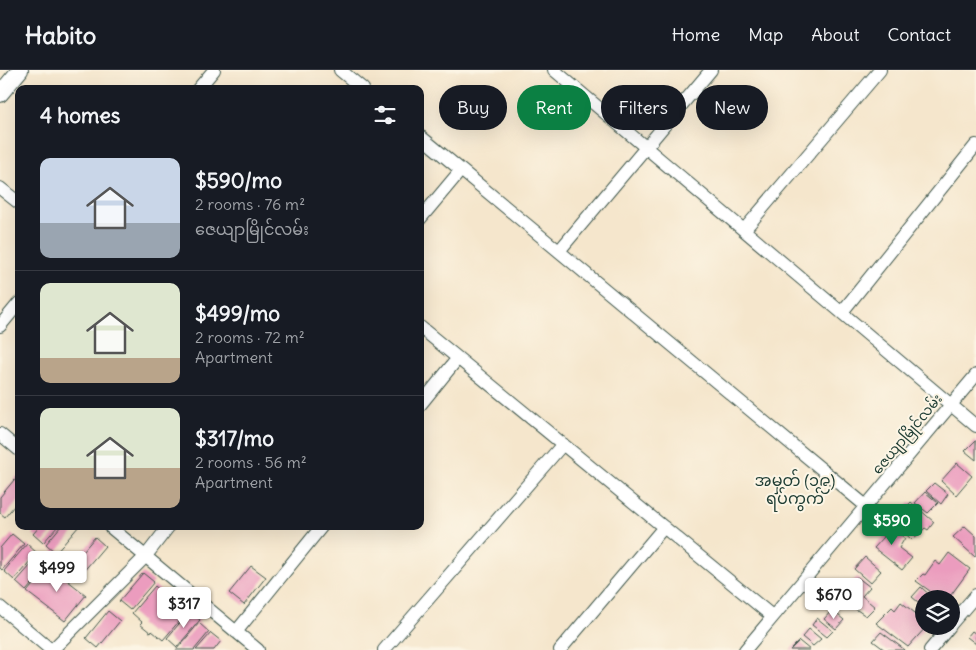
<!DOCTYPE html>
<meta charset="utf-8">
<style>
body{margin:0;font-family:Delius,"Noto Sans Myanmar",sans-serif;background:#242831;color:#f1f3f6;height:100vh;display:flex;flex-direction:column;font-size:19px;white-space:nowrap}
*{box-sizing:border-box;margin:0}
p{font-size:16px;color:#9ea1a6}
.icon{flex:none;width:28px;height:28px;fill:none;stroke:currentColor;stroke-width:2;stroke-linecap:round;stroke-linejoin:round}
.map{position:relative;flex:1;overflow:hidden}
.side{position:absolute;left:15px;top:15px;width:409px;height:445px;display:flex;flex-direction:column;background:#171b24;border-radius:10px;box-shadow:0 5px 20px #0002}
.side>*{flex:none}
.banner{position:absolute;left:439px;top:15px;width:461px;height:45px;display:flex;gap:10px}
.buttons{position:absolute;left:915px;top:520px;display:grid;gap:10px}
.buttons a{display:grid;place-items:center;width:45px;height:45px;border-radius:50%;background:#171b24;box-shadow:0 5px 20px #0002;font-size:25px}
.price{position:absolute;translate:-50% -42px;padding:0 11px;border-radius:5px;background:#fff;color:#222;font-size:16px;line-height:32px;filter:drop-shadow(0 1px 2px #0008)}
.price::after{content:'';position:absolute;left:50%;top:30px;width:15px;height:11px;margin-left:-8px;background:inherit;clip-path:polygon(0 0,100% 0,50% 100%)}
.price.on{background:#0b8043;color:#fff}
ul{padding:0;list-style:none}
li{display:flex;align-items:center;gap:15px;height:125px;padding:0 25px}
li+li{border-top:1px solid #363941}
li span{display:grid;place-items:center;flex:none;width:140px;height:100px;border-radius:10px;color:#555}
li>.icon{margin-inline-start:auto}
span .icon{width:60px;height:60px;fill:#fffc;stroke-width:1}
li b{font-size:21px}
h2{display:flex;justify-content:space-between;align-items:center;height:60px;padding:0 25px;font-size:21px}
.pill{padding:0 18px;border-radius:22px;background:#171b24;box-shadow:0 5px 20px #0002;font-size:18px;line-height:45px}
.pill.on{background:#0b8043;color:#fff}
header{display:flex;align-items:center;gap:30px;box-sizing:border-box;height:70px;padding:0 25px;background:#171b24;border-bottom:1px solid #363941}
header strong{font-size:24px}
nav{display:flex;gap:28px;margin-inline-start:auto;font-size:18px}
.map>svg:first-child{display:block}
.building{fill:#eb9cbe}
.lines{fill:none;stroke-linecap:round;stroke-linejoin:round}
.minor-casing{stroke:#3f564b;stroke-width:14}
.tertiary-casing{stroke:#3f564b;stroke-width:18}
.minor{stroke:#fff;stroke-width:12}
.tertiary{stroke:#fff;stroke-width:16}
.labels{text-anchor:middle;stroke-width:4;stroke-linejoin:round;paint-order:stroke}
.street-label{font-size:14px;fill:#1f3d34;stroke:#fcf5e5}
.quarter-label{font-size:16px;fill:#1f3d34;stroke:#fcf5e5}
</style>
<header>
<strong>Habito</strong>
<nav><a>Home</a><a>Map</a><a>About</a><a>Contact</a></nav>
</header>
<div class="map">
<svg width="976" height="580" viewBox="0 0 976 580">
<rect width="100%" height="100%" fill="#fcf5e5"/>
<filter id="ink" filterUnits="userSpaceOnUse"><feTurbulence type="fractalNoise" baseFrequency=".02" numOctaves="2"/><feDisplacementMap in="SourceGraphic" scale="10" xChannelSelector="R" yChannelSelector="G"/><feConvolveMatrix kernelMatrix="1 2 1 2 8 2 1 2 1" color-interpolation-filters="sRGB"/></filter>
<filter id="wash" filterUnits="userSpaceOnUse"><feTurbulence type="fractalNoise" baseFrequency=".0096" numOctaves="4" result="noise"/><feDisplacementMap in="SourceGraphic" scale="20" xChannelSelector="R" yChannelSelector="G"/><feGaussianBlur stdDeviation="1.12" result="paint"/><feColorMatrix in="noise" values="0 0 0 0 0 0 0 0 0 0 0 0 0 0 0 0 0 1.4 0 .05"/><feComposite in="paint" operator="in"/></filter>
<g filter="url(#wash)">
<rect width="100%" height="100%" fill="#f5e6cc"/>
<g id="blocks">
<path class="building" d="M975 371H976V390L965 381Z
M957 393 972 406 956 425 941 411Z
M19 404V430L5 447 0 443V427Z
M934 413 948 424 941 434 926 421Z
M925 422 938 433 928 443 915 433Z
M911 432 934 452 928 460 925 458 912 470 893 452Z
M882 451 905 468 899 478 912 488 902 500 874 478 884 467 875 459Z
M40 456H58L43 473 33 464Z
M61 456H79L56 483 46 474Z
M965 456 976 466V485L975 487 953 467Z
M12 464 24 474 2 500 0 498V478Z
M95 467 105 476 82 503 72 494Z
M27 474 37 483 14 510 4 501Z
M949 483 970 499 948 529H941L916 511 923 504 925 505 935 491 940 495Z
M39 486 49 494 26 521 16 512Z
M865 487 881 501 870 513 854 499Z
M49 496 86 525 65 551 27 522Z
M251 496 266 507 244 535 229 523Z
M143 503 154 512 130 540 119 531Z
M857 507 870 517 862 526 875 537 866 546 854 538 834 520 845 511 849 515Z
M155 516 165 525 163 527 174 536 176 535 186 543 163 570 152 561 151 563 140 554 142 552 132 543Z
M921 517 934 529H924V537L912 527Z
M901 532 924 550V556H927L908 577 876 553 892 537 895 540Z
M832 540 844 550 836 559 824 549Z
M108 541 120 551 98 578 86 568Z
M190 541 200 550 177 577 167 568Z
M817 548 833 561 827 567 812 555Z
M199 553 209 562 194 580H176Z
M809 559 821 569 813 576 802 567Z
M972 561 976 564V574L967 567Z
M881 562 905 580H885L873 571Z
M211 563 221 571 214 580H196Z
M799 571 810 580H790Z"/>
</g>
</g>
<g filter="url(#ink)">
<use href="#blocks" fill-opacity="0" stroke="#3f564b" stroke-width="1"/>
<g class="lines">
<defs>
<path id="minor" d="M340 0 363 19
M554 0 976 356
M198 19 214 0
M420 66 866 436
M0 118 19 133
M420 149 461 100
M744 160 880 0
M559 181 711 0
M842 242 976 75
M0 256 19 233
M420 257 772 546
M420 335 458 288
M0 364 19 380
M109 456 258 580
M0 537 51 580
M951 554 976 525
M236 562 322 456
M52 580 145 487 169 456
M384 580 563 374
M560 580 664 457
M745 580 976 305
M930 580 950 556"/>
<path id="tertiary" d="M0 24 20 0"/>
</defs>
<use href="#minor" class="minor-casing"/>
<use href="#tertiary" class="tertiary-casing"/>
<use href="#minor" class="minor"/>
<use href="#tertiary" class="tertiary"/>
</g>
</g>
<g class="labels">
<g class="street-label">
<text transform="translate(907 364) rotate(-50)" y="5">ဇေယျာမြိုင်လမ်း</text>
</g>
<g class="quarter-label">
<text x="795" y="416">အမှတ် (၁၉)<tspan x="795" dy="18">ရပ်ကွက်</tspan></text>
</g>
</g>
</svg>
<div class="buttons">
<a><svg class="icon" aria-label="layers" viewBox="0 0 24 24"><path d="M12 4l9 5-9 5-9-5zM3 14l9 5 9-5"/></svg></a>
</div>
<b class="price on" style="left:892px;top:476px">$590</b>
<b class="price" style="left:57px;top:523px">$499</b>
<b class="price" style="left:834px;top:550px">$670</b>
<b class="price" style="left:184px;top:559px">$317</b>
<div class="banner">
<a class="pill">Buy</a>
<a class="pill on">Rent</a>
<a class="pill">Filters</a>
<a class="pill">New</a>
</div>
<section class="side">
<h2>4 homes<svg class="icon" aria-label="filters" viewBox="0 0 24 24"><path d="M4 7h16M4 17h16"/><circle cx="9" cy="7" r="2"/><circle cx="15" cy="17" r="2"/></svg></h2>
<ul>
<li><span style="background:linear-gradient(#c9d6e8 65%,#9aa5b1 0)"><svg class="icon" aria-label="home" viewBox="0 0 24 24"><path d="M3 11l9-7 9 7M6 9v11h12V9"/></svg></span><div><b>$590/mo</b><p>2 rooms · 76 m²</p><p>ဇေယျာမြိုင်လမ်း</p></div></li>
<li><span style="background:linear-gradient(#dfe7d0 75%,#b9a48a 0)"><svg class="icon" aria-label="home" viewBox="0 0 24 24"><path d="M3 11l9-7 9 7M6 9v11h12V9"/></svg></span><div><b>$499/mo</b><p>2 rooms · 72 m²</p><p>Apartment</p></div></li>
<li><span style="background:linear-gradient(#dfe7d0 60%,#b9a48a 0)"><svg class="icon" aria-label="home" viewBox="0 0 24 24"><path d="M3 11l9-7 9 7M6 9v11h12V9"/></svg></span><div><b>$317/mo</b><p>2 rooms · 56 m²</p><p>Apartment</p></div></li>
</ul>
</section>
</div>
